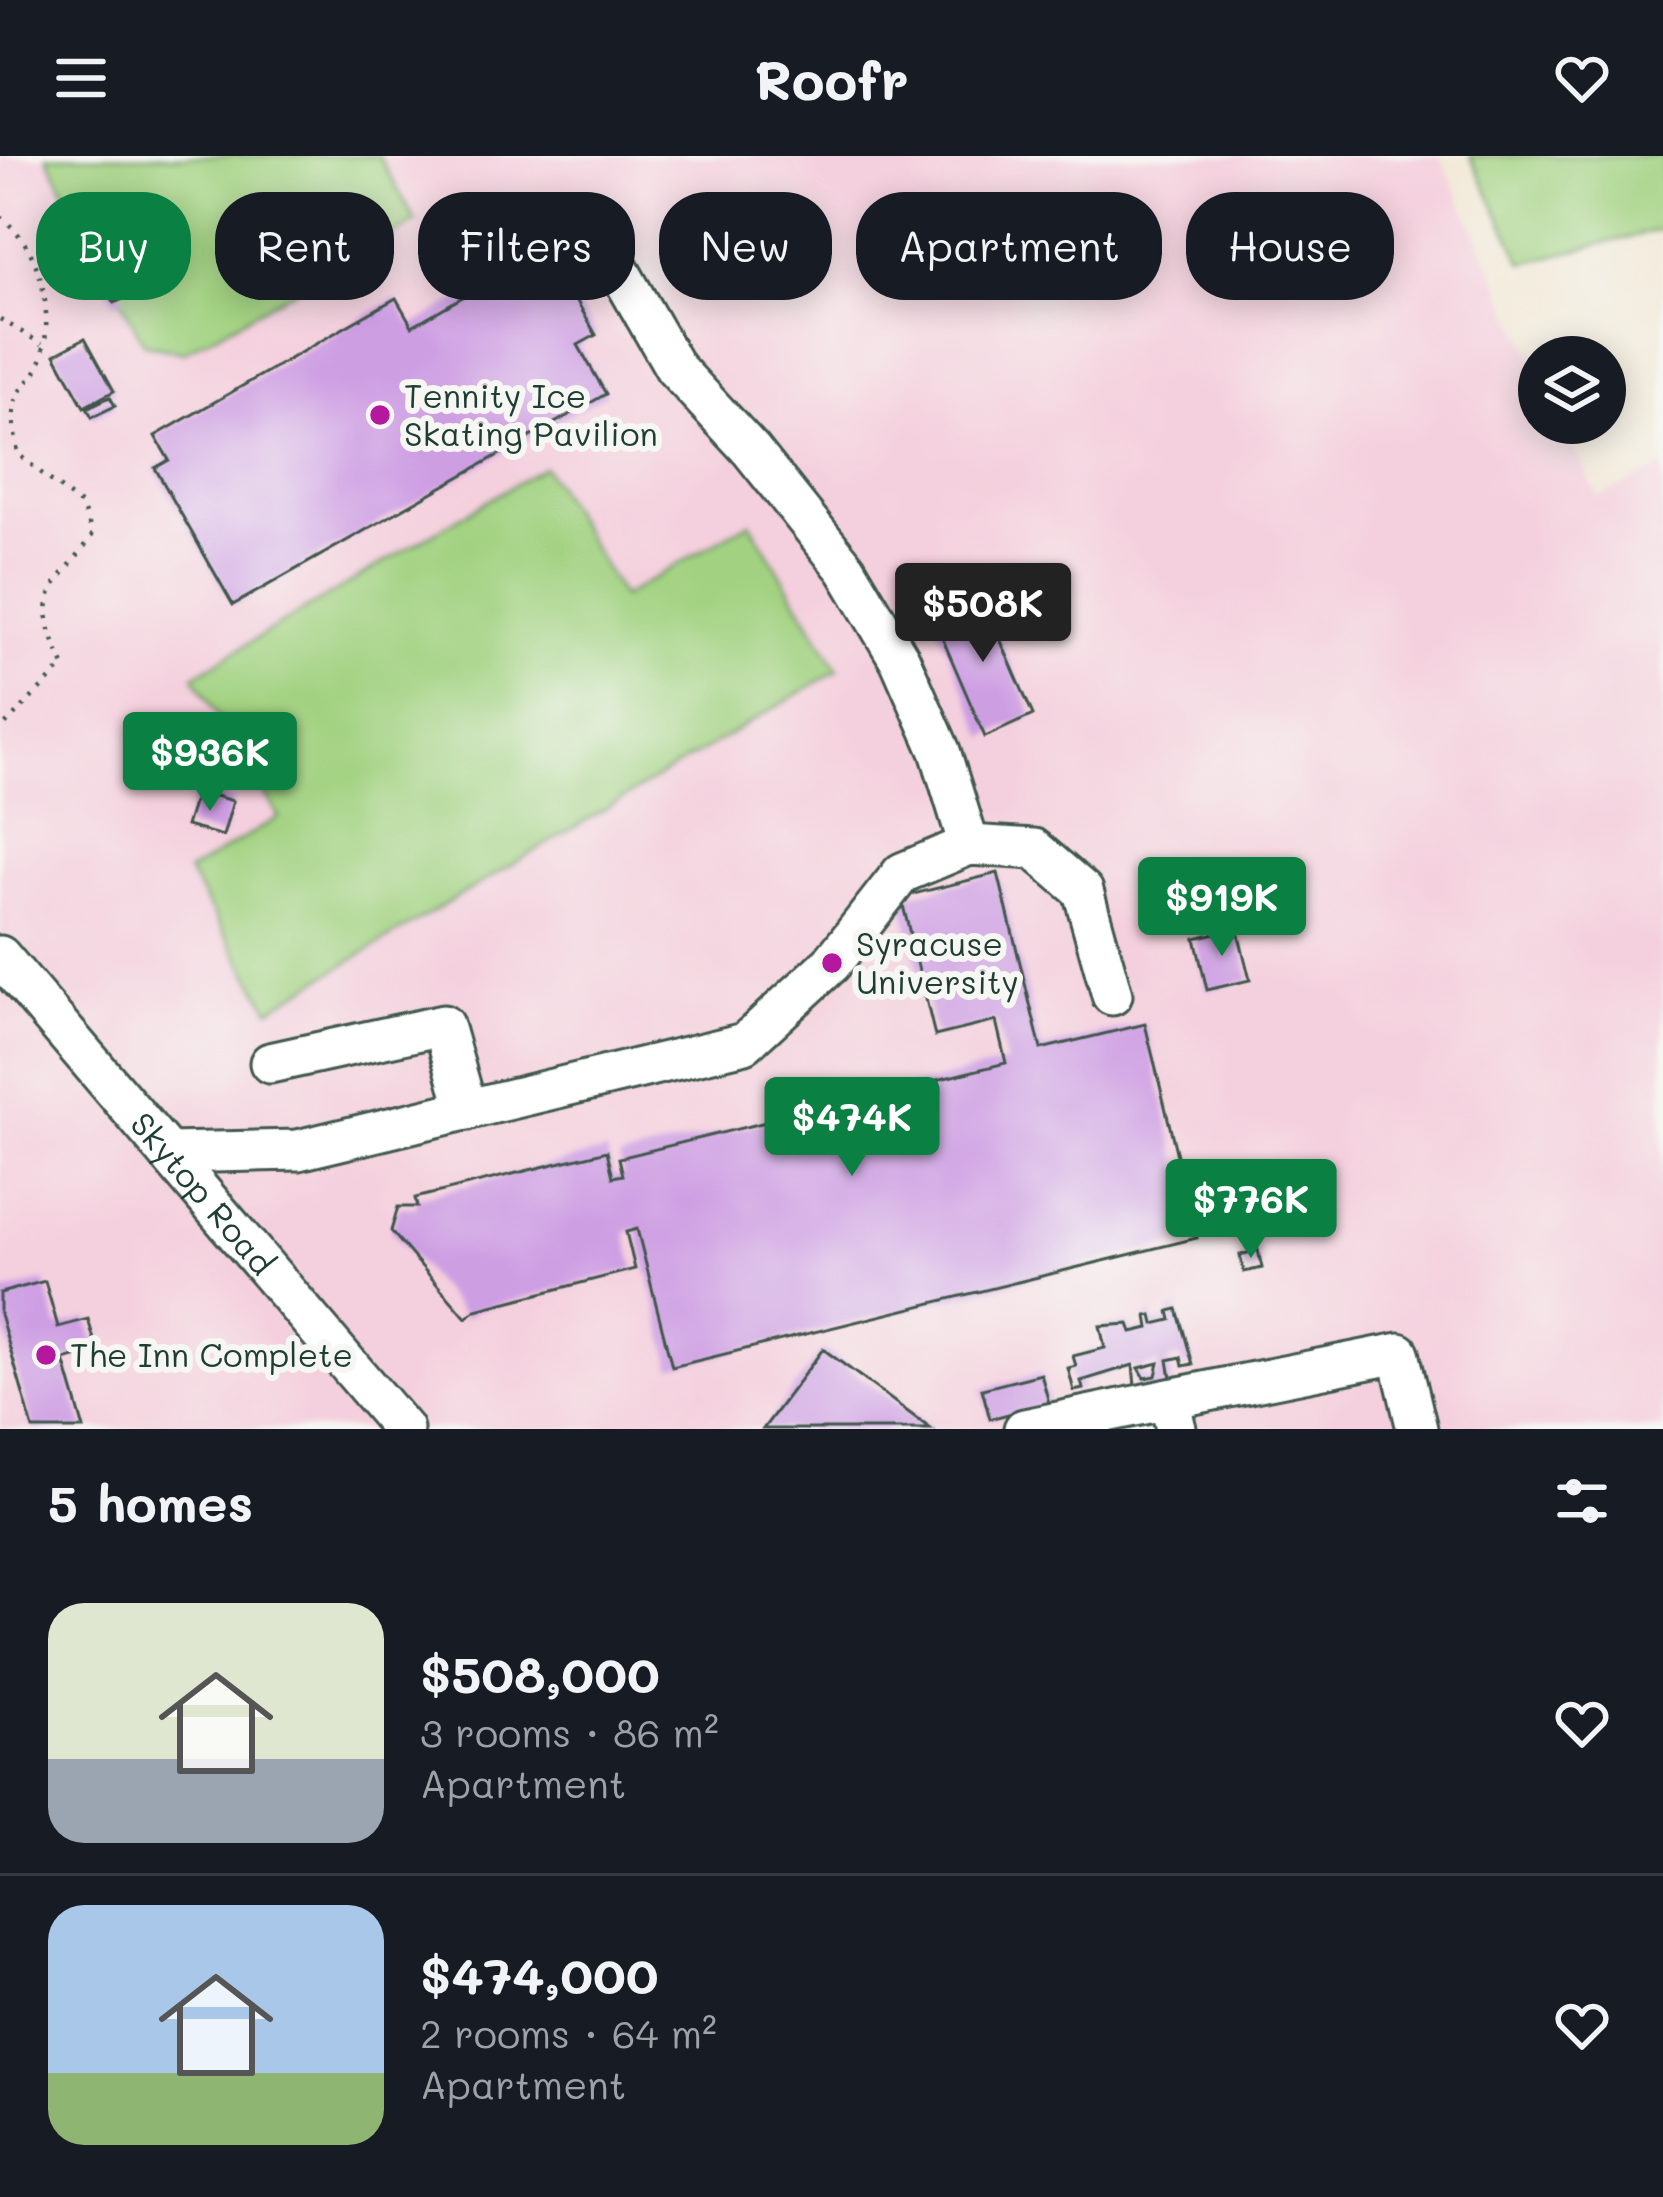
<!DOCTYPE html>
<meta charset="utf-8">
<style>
body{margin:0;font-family:Mali,sans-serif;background:#20242c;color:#f1f3f6;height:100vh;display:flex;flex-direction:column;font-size:45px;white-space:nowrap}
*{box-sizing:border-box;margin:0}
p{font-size:39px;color:#9ea1a6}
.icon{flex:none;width:66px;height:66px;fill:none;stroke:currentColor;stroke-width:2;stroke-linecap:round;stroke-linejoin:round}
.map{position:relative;height:1273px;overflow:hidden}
.side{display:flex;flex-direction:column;background:#171b24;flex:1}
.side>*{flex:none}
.hud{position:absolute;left:36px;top:36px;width:1593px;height:108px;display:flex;gap:24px}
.controls{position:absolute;left:1518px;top:180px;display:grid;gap:24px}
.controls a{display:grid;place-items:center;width:108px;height:108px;border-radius:50%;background:#171b24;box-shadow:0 6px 30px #0003;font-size:60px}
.price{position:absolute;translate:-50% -102px;padding:0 27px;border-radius:12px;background:#0b8043;color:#fff;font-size:39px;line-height:78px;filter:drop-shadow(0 3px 6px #0008)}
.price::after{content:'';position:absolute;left:50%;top:72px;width:36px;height:27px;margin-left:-18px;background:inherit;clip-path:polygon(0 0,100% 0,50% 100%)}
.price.on{background:#222;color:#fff}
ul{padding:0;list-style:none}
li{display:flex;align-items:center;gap:36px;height:300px;padding:0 48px}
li+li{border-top:3px solid #363941}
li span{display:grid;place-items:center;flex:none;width:336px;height:240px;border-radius:36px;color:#555}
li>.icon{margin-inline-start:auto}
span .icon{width:144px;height:144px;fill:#fffc;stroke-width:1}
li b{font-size:51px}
h2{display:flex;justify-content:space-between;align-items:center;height:144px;padding:0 48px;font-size:51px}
.tag{padding:0 42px;border-radius:48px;background:#171b24;box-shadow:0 6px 30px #0003;font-size:42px;line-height:108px}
.tag.on{background:#0b8043;color:#fff}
header{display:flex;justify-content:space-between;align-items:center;height:156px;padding:0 48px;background:#171b24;font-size:54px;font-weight:800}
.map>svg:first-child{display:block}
.built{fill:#f4cfdd}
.green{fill:#a2d281;stroke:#60885a;stroke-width:3}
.building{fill:#ce9ee3;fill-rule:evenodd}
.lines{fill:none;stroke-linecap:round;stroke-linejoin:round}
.minor-casing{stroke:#3f574c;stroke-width:45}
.path{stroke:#3f574c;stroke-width:4.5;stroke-dasharray:3 9;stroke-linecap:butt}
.minor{stroke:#fff;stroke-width:39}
.poi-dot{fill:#b5179e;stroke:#f6f6f2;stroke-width:4.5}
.labels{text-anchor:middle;stroke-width:12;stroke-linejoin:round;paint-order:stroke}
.poi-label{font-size:33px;fill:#1f3d34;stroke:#f6f6f2;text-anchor:start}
.street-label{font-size:33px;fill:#1f3d34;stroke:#f6f6f2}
</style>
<header><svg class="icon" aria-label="menu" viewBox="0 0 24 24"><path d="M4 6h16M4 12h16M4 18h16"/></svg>Roofr<svg class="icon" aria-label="heart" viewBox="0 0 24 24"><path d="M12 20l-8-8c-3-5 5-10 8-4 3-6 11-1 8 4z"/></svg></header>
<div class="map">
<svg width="1663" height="1273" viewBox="0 0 1663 1273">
<rect width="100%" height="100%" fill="#f6f6f2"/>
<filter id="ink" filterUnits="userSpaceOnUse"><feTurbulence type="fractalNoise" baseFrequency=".00833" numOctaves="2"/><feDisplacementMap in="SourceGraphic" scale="24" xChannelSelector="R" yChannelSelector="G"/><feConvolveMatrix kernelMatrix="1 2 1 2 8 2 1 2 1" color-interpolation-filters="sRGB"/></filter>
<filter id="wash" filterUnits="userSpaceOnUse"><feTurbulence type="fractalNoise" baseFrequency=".004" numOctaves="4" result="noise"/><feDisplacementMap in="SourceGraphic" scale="48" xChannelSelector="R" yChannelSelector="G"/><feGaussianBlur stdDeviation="2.7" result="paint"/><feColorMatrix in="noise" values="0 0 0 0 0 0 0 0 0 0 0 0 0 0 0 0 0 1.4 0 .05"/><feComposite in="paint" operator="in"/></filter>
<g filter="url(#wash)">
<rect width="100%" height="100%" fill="#f2e8d5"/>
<path class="built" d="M0 0H1440L1539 213V267H1564L1598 341 1663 311V1273H0Z"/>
<path class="green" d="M47 0H379L416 66 184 196 144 188Z
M1470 0H1663V73L1523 107Z
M544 311 622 441 750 366 838 514 270 853 188 716 279 661 194 520Z"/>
<g id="blocks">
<path class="building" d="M96 89 125 142 114 147 86 95Z
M524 106 543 139 566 126 596 179 578 189 606 238 233 449 155 312 169 304 155 280 396 142 412 170Z
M85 182 114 235 84 251 55 198Z
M110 241 115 250 92 261 87 252Z
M980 437 1033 559 985 581 932 458Z
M197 635 233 645 223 680 186 670Z
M998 717 1041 893 1145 868 1197 1082 672 1211 637 1073 626 1076 635 1113 476 1154 466 1162 391 1075 398 1051H417L415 1042 607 995 613 1021 623 1019 619 1002 1006 907 996 865 935 880 901 741Z
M1237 772 1250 824 1207 834 1195 782Z
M1258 1094 1262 1112 1244 1116 1240 1099Z
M45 1125 58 1171 88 1163 97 1194 64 1204 84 1273H33L0 1158V1137Z
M1177 1153 1193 1208 1183 1210 1181 1201 1168 1204 1172 1228 1136 1241 1133 1209 1081 1225 1083 1233 1074 1235 1068 1212 1076 1210 1073 1200 1105 1192 1100 1170 1129 1168 1132 1176 1149 1172 1147 1160 1152 1159 1154 1168 1171 1164 1169 1155ZM1159 1207 1156 1220 1145 1222 1139 1212Z
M823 1193 931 1273H763Z
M1041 1218 1049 1247 990 1263 982 1233Z"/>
</g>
</g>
<g filter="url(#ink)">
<use href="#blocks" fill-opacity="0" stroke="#3f574c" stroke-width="3"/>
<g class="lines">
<defs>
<g id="minor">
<path d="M596 74 675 212 751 294 846 413 900 504 940 595 969 689"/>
<path id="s1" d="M0 800 403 1273"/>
<path d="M270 907 443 869 467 954"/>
<path d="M168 997 298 994 745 887 831 808 902 717 969 689 1034 693 1083 735 1112 839"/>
<path d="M1169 1243 1399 1197 1417 1273"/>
<path d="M1024 1273 1169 1243 1176 1273"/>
</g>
</defs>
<use href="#minor" class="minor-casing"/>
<path class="path" d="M0 61C43 91 56 162 39 210 36 218 27 226 22 233 9 251 15 278 18 298L81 349 93 378C58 432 27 433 64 509L0 574
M0 163 42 188"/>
<use href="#minor" class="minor"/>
</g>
</g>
<g class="poi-dot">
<circle cx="380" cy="259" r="12"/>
<circle cx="832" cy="807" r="12"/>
<circle cx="46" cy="1199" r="12"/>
</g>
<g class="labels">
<g class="poi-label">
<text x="404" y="252">Tennity Ice<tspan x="404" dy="38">Skating Pavilion</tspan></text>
<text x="856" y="800">Syracuse<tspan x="856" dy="38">University</tspan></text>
<text x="70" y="1211">The Inn Complete</text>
</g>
<g class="street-label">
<text dy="12" stroke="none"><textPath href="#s1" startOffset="312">Skytop Road</textPath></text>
</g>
</g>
</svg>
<div class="controls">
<a><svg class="icon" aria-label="layers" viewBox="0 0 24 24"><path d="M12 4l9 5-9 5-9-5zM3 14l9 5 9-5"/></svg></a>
</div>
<b class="price on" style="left:983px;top:509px">$508K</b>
<b class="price" style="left:210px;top:658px">$936K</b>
<b class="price" style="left:1222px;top:803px">$919K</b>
<b class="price" style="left:852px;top:1023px">$474K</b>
<b class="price" style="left:1251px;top:1105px">$776K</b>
<div class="hud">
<a class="tag on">Buy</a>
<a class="tag">Rent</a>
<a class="tag">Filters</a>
<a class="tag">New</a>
<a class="tag">Apartment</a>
<a class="tag">House</a>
</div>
</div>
<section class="side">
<h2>5 homes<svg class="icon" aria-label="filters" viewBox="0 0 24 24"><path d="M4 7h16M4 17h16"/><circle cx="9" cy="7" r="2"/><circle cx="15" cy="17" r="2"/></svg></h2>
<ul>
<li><span style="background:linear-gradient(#dfe7d0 65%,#9aa5b1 0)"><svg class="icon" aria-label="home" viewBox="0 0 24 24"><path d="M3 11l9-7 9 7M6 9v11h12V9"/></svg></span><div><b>$508,000</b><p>3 rooms · 86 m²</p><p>Apartment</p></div><svg class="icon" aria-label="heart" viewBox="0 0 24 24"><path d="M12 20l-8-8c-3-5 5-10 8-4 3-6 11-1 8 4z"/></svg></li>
<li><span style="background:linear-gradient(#a9c7e8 70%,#8fb573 0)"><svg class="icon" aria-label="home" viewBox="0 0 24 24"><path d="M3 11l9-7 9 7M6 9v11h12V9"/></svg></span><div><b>$474,000</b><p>2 rooms · 64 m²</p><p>Apartment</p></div><svg class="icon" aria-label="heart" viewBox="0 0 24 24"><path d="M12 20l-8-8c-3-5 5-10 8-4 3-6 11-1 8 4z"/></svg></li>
</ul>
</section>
